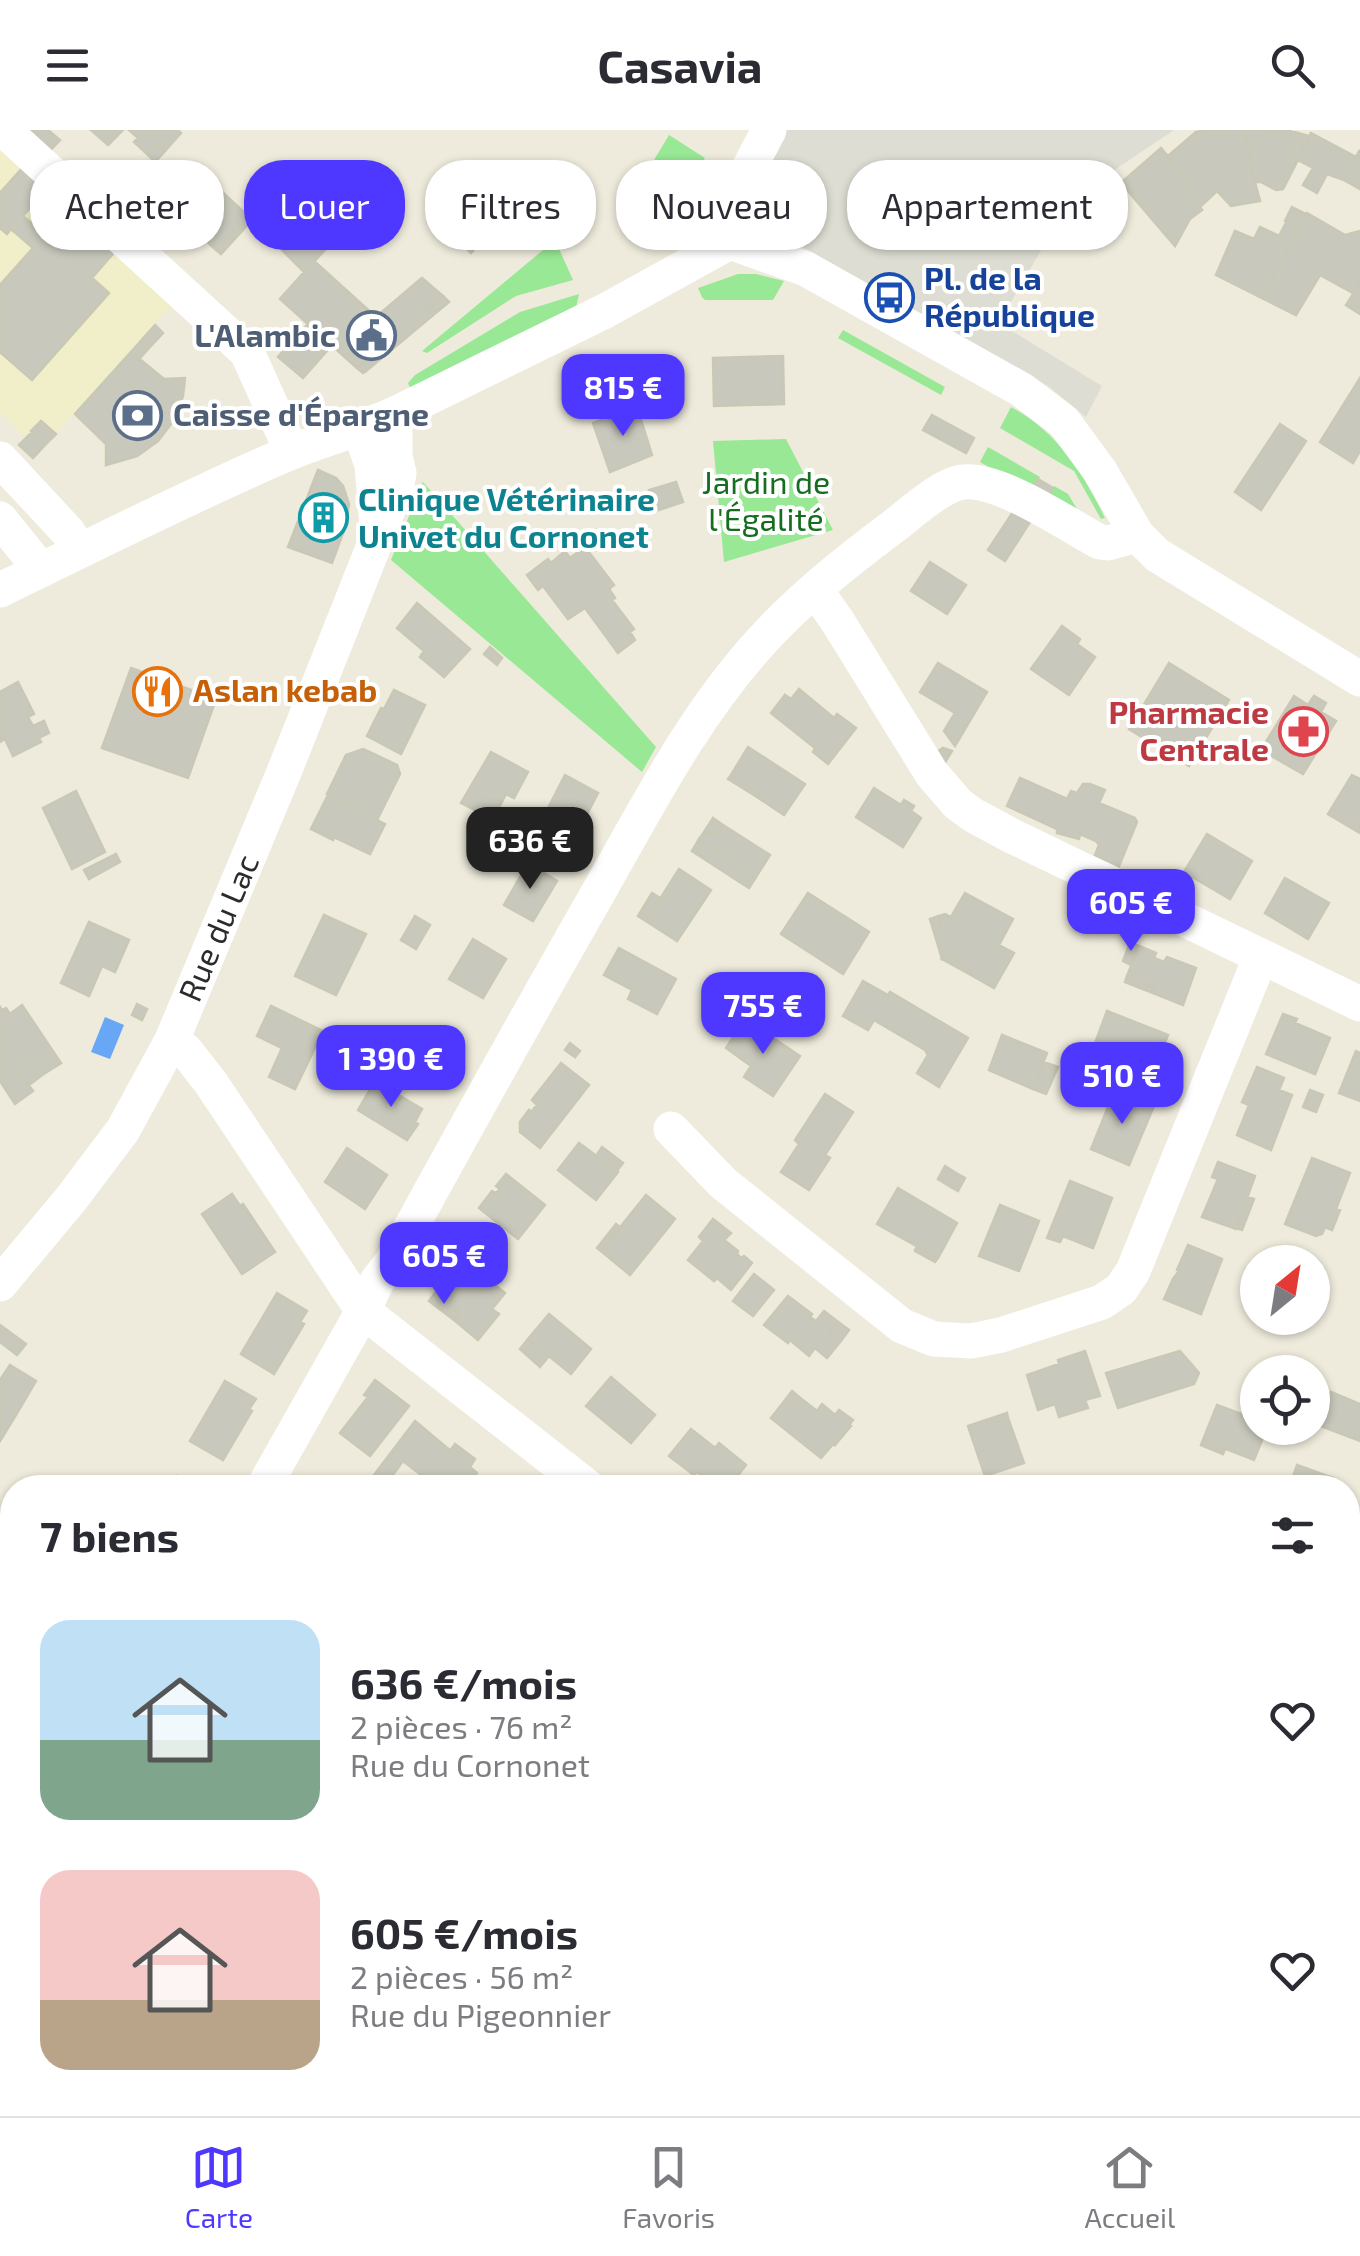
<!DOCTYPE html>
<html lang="fr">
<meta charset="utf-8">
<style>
body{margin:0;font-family:"Exo 2",sans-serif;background:#f2f2f3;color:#2b2b33;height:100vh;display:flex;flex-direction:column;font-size:38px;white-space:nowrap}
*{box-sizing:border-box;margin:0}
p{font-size:32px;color:#7c7c81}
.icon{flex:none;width:55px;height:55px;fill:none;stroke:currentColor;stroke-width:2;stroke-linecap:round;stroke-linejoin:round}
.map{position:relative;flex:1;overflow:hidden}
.sheet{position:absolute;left:0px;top:1345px;width:1360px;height:642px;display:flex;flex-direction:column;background:#fff;border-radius:40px 40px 0 0;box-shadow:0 2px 8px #0004}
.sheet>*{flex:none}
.banner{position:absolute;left:30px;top:30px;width:1300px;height:90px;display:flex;gap:20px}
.needle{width:65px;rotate:30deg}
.buttons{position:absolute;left:1240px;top:1115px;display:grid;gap:20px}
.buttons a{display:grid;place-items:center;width:90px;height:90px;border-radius:50%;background:#fff;box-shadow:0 2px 8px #0004;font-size:50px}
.price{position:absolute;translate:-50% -85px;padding:0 22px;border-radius:20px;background:#4e38ff;color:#fff;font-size:32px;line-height:65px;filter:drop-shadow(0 2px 5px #0008)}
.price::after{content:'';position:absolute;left:50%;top:60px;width:30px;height:22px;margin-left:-15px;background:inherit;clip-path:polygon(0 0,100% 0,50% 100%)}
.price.current{background:#222;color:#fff}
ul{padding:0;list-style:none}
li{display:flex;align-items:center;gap:30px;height:250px;padding:0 40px}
li span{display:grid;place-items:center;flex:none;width:280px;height:200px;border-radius:30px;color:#555}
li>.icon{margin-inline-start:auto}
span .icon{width:120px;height:120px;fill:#fffc;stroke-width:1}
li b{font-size:42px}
h2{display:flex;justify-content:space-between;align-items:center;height:120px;padding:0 40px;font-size:42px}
.tag{padding:0 35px;border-radius:40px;background:#fff;box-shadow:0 2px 8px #0004;font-size:35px;line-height:90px}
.tag.current{background:#4e38ff;color:#fff}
header{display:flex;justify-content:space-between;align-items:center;height:130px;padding:0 40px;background:#fff;font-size:45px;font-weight:700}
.menu{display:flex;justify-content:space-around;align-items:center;height:140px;border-top:2px solid #e1e1e2;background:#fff;font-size:28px;color:#7c7c81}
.menu a{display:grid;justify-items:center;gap:5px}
.menu .current{color:#4e38ff}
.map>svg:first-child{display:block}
.education{fill:#f0efca}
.green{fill:#98e895}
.plaza{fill:#ddddd3}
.water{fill:#68a6f6}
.building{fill:#c9c8bc;stroke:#c9c8b5;stroke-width:2.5}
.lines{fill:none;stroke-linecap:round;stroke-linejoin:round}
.minor{stroke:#fff;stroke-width:35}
.labels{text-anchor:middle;stroke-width:8;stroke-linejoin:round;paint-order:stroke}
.transit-label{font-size:32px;font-weight:bold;fill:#164399;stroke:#fff;text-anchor:start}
.service-label{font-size:32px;font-weight:bold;fill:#4e5e75;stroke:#fff;text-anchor:end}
.park-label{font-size:32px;fill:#156d1e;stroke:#fff}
.culture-label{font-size:32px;font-weight:bold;fill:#0d838f;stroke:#fff;text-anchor:start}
.food-label{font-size:32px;font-weight:bold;fill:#c56008;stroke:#fff;text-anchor:start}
.health-label{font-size:32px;font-weight:bold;fill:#be3a42;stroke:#fff;text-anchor:end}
.street-label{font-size:32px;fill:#2b2b2b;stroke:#fff}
</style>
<header><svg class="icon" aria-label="menu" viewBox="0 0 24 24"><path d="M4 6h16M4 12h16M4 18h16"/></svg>Casavia<svg class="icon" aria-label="search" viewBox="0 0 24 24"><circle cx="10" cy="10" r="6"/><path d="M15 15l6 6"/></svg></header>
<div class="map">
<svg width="1360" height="1986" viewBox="0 0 1360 1986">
<rect width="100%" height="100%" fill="#eeebdc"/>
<path class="education" d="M0 15 176 171 45 315 31 302 24 306 0 282Z"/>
<path class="green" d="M669 5 705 28 660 110 630 44 651 35Z
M716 36 728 43 690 112 682 121 674 113Z
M555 110 573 150 516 166 427 223 422 221Z
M738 144H756L784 151 773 170H705L702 167 698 158Z
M579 164 576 178 412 262 408 253 415 245 520 182Z
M843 200 945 257 941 265 838 208Z
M1011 277C1057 301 1083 343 1105 388L1101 389 1074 341 1000 298Z
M786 309 833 400 724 432 713 311Z
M988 317 1040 347 1033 358 1048 367 1054 356 1068 364 1082 387 1081 390 980 332Z
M423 352 656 617 642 642 391 430Z
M151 1975H165L214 1986H148Z
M972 1975H1008L1005 1986H969Z"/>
<path class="plaza" d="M784 0H1174L1107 45 1066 77 999 193 1102 256 1086 287 1048 256 775 101 756 85 754 54Z"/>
<path class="water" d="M105 887 124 895 110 929 91 922Z"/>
<path class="building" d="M28 0H48L60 10 48 23Z
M91 0H123L108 15Z
M129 0H178L181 3 165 21 157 14 147 24 134 12 138 8Z
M1206 0H1245L1253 45 1260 71 1231 76 1217 61 1200 77 1187 60 1192 55 1168 26 1196 2Z
M1245 0 1291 1V24H1301L1283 59 1276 60 1261 52H1254Z
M1291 1 1309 6 1301 24H1291Z
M1311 3 1356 27 1344 50 1327 44 1317 63 1303 55 1313 38 1298 30Z
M157 14 165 21 155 32 147 24Z
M1161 18 1192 55 1187 60 1202 80 1190 89 1175 116 1121 53Z
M1359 21 1360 22V59L1344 50Z
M24 36 48 57 23 86 44 105 69 76 117 119 92 148 109 163 32 250 0 222V155L33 118 11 99 7 104 0 98V63Z
M465 54 503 88 471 123 433 88Z
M219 59 249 87 216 120 187 93Z
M269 67 323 122 304 142 272 110 283 98 260 76Z
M125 74 137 85 128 94 116 83Z
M1292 77 1306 84 1299 98 1285 91Z
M1307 83 1345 105 1360 101V153L1353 163 1320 145 1296 185 1262 168Z
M249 87 251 91 221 124 216 120Z
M1287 91 1299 98 1262 168 1216 145 1235 101 1254 109 1260 97 1279 106Z
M331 100 338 105 323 122 317 115Z
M314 131 376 187 410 158 428 179 357 238 280 169Z
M422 148 443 166 428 179 410 158Z
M1360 153V184L1346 175Z
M443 166 449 172 365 242 363 243 357 238Z
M308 194 332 215 303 248 278 227Z
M155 195 163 203 148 219 140 212Z
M140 212 148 219 139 229 131 222Z
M131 222 164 249 185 248 183 266 174 290 158 311 137 326 106 335V314L75 284Z
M783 226 784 274 714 276 713 228Z
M1360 248V321L1353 333 1320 312Z
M637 277 652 325 610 342 593 293Z
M932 285 974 308 966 323 923 300Z
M41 291 56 304 45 315 31 301Z
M1280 294 1306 311 1261 380 1235 362Z
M32 302 45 315 33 328 19 315Z
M318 340 336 348 343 356 349 374 346 395 332 433 288 417Z
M1038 349 1053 358 1048 368 1033 359Z
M676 352 683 372 656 381 649 360Z
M1013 382 1030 392 1005 431 988 420Z
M585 417 614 455 609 459 615 468 612 470 634 499 630 502 635 510 618 523 585 478 568 489 543 456 538 460 527 445 548 429 551 433 565 421 570 428Z
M930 432 966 455 947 484 911 461Z
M417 473 470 519 444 547 420 527 424 521 397 498Z
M1062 496 1080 509 1077 514 1095 527 1069 565 1031 539Z
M490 517 502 528 497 535 484 524Z
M938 533 987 562 955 616 944 601 955 583 920 562Z
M1169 533 1229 570 1189 636 1129 599Z
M131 538 216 569 188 648 102 618Z
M18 552 34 584 28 587 33 596 44 591 49 603 39 608 41 612 13 626 5 609 0 612V562Z
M799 559 834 588 837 584 856 598 828 634 813 622 815 618 771 583 785 565 791 569Z
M394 560 425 575 401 624 367 606 381 578 384 579Z
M1294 566 1308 575 1314 566 1326 573 1321 582 1336 591 1303 644 1261 620Z
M748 617 805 654 784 685 757 667 758 664 731 645Z
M943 618 952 621 944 634 937 622Z
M363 619 397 635 400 644 377 690 327 664 346 625Z
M491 622 528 642 514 668 506 664 493 689 461 673Z
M565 645 598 663 572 713 539 696Z
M731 645 758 664V666L757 667 728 649Z
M1352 645 1360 649V703L1328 684Z
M1020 648 1067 669 1071 661 1077 663 1083 654H1090L1105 660 1099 673 1135 688 1137 692 1119 736 1095 725 1099 715 1096 711 1080 704 1079 709 1057 703V699L1007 676Z
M874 658 901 675 904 670 914 676 911 681 921 688 903 717 856 687Z
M76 661 105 722 72 739 43 678Z
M328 665 385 694 370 724 334 707 333 710 311 699Z
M713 688 723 695 716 706 714 703 702 705Z
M723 695 770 725 756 747 699 709 702 705 714 703 716 706Z
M1207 704 1252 731 1230 769 1184 742Z
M699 709 756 747 749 758 692 721Z
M116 724 120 732 89 749 84 740Z
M528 733 557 751 533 791 504 775Z
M679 739 711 760 677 811 646 791Z
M1285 748 1329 773 1308 809 1265 783Z
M652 763 660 768 646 791 638 786Z
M808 763 869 802 843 844 781 804Z
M965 763 1013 789 999 815 1014 823 994 858 971 845 970 838 950 826 942 829 934 802 942 800 939 786 945 784 951 787Z
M324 785 366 804 336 865 295 846Z
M415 786 430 795 416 819 401 810Z
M939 786 942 800 934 802 930 789Z
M89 792 129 810 115 842 102 836 89 866 61 853Z
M473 809 506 829 483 868 449 849Z
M1130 813 1139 816 1131 835 1123 831Z
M1139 816 1156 823 1154 828 1164 832 1167 827 1196 838 1183 875 1153 863 1155 857 1127 846Z
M619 818 676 849 657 884 628 869 632 860 604 845Z
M950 826 970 838 971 845 942 829Z
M1127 846 1155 857 1153 863 1125 852Z
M863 851 888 865 890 862 968 908 939 957 917 943 928 925 925 920 874 890 868 900 843 886Z
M137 874 147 879 142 890 132 885Z
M22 875 61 933 45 943 35 930 19 942 33 961 15 974 0 951V877L2 880 6 878 10 884Z
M271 876 323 901 295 959 269 947 282 918 257 906Z
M1107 881 1168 905 1155 936 1125 924 1121 936 1091 924Z
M1283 884 1297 889 1295 893 1330 908 1315 944 1266 924Z
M745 889 800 926 773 966 744 947 751 936 726 918Z
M1002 905 1047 923 1033 959 989 940Z
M570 913 580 921 575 927 565 920Z
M1356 921 1360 923V971L1339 963Z
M1125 924 1155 936 1152 942 1145 939 1143 944 1121 936Z
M352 928 359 932 353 943 346 939Z
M35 930 45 943 29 955 19 942Z
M1044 932 1058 937 1046 964 1033 959Z
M561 933 589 955 540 1018 520 1002V992L529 980 531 982 537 975 532 970Z
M1257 937 1284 948 1279 960 1292 965 1271 1020 1237 1005 1249 975 1242 972Z
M375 951 422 979 415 992 418 994 407 1010 358 980Z
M1115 960 1154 976 1129 1035 1091 1019Z
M1310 960 1323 965 1316 982 1303 977Z
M825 964 853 982 825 1025 830 1028 809 1060 781 1042 799 1014 795 1010Z
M579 1013 618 1042 596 1070 558 1040Z
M602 1017 623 1033 616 1042 596 1026Z
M347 1018 387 1045 365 1079 325 1052Z
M1312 1028 1350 1043 1336 1079 1340 1080 1332 1100 1325 1097 1322 1104 1316 1106 1285 1094Z
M1218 1032 1255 1046 1236 1099 1202 1087 1218 1049 1212 1047Z
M945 1036 956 1043 949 1056 938 1049Z
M956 1043 965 1048 958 1061 949 1056Z
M506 1044 545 1075 518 1109 479 1078 492 1061 496 1063 500 1059 496 1056Z
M1070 1051 1112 1068 1093 1118 1063 1106 1060 1112 1047 1108Z
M898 1058 957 1093 938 1128 877 1094Z
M232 1064 240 1076 243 1074 275 1122 242 1144 202 1084Z
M646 1065 675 1089 630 1145 601 1121Z
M1248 1067 1254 1069 1242 1100 1236 1098Z
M1000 1075 1039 1091 1019 1141 979 1126Z
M713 1089 731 1103 724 1110 738 1121 737 1124 741 1128 744 1126 752 1133 731 1160 717 1148 714 1151 688 1130 703 1111 699 1107Z
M616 1094 620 1097 601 1121 597 1118Z
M1188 1115 1222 1129 1201 1184 1164 1169 1173 1149 1179 1141 1177 1140Z
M917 1116 938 1128 935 1132 915 1121Z
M461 1129 505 1163 492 1179 499 1184 478 1210 454 1190 459 1183 434 1164Z
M754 1144 774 1160 753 1186 733 1171Z
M277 1163 307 1181 300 1192 304 1194 274 1244 241 1224Z
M434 1164 459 1183 454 1190 429 1171Z
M788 1166 812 1184 810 1187 816 1191 824 1181 837 1191 829 1201 841 1211 827 1228 815 1218 809 1226 790 1210 788 1213 764 1195Z
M549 1184 591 1219 571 1244 528 1209Z
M837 1191 849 1200 841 1211 829 1201Z
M0 1195 26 1214 17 1225 0 1212Z
M528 1209 549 1226 540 1237 520 1219Z
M1085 1221 1100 1266 1085 1270 1088 1278 1059 1287 1055 1274 1038 1280 1027 1245 1059 1234 1058 1230Z
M1180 1221 1199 1243 1194 1254 1118 1278 1106 1243Z
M10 1235 36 1251 16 1285 0 1275V1250Z
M611 1247 655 1285 631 1313 586 1276Z
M375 1250 409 1276 370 1326 340 1303 368 1267 364 1265Z
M225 1251 256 1269 249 1279 252 1281 223 1330 190 1311Z
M792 1261 799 1267 789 1280 782 1274Z
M1331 1262 1360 1274V1311L1318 1295Z
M799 1267 817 1281 822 1274 835 1285 839 1280 853 1290 849 1295 851 1296 835 1315 834 1313 821 1328 771 1288 782 1274 789 1280Z
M0 1275 16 1285 0 1311Z
M1217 1275 1258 1290V1298H1267L1254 1330 1203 1310Z
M1007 1283 1008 1288 987 1295 986 1290Z
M1008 1288 1024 1333 985 1346 968 1296 986 1290 987 1295Z
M415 1291 477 1343 466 1358H438L403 1331 384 1357 371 1349Z
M691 1299 715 1318 719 1313 746 1335 728 1358H717L697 1342 694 1345 669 1326Z
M1203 1310 1225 1319 1223 1324 1201 1315Z
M455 1314 475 1329 470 1337 450 1321Z
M1297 1335 1333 1348 1329 1358H1289Z
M177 1346 196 1358H170Z
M423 1346 438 1358H417Z
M1348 1544 1360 1549V1581L1348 1576Z
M1356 1797 1360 1798V1855L1348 1850V1821Z
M1348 1883 1360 1888V1912L1356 1924 1348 1921Z
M387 1975H431L429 1986 396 1982 397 1977Z
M557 1975 582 1979V1982L601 1986H555Z
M749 1975H771L772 1981 749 1982Z
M836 1975H848L851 1986H840Z
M848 1975H904L885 1986H851Z
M1041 1975H1108L1105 1986H1070L1040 1978Z
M971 1976 968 1986H950V1985Z
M1175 1977 1205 1986H1172Z"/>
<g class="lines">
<path class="minor" d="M4 0 247 222 292 322
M730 112 727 80 769 0
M360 300 372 335 377 396
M0 329 68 402 80 421
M0 389 41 440
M815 459 838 492 932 644 958 674 973 685 1012 706 1360 874
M0 460C95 414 189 366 287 324 322 309 360 300 395 284L605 181 730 112 806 139 1022 260 1064 292 1100 341 1137 405 1157 425 1360 549
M172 910 186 921 211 953 363 1181 589 1358
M671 999 723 1053 902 1196 934 1209 971 1211 1001 1205 1102 1172 1121 1159 1133 1141 1261 826
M0 1154 71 1069 123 1000 172 910 284 642 396 360 399 343 395 326V284
M263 1358 363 1181 377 1151 392 1132C461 1006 531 880 602 756 649 673 694 586 758 515 798 470 846 432 894 396 911 383 942 354 963 352 1000 348 1066 394 1100 412L1108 413 1137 405
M1348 1641 1360 1646
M0 1951 12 1910
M1348 1971 1360 1974
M1137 1986 1141 1975"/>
</g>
<defs>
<symbol id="bus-ring" viewBox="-11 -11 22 22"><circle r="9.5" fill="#fff" stroke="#1a4fb4" stroke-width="1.5"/><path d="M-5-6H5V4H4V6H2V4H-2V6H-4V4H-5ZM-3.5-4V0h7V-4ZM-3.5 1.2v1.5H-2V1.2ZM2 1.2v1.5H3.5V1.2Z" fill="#1a4fb4"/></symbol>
<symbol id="civic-ring" viewBox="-11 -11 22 22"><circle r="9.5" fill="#fff" stroke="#5c6f8a" stroke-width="1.5"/><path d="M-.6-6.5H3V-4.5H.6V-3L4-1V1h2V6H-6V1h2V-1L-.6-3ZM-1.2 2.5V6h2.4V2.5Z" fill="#5c6f8a"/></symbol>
<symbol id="bank-ring" viewBox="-11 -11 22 22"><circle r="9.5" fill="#fff" stroke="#5c6f8a" stroke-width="1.5"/><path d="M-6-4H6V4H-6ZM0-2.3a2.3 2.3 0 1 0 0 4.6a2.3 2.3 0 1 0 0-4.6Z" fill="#5c6f8a"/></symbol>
<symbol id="building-ring" viewBox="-11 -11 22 22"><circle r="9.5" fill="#fff" stroke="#0f9aa8" stroke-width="1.5"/><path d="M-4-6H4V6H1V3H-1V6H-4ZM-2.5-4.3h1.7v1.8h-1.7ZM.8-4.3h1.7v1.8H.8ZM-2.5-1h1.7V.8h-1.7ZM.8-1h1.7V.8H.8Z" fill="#0f9aa8"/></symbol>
<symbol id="restaurant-ring" viewBox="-11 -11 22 22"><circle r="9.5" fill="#fff" stroke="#e8710a" stroke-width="1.5"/><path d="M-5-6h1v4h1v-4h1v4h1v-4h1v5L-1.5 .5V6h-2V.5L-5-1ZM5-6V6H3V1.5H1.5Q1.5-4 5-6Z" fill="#e8710a"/></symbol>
<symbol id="pharmacy-ring" viewBox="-11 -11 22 22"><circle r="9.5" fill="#fff" stroke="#e0444e" stroke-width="1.5"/><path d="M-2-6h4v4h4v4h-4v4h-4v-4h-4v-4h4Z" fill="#e0444e"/></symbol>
</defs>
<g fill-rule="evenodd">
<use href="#bus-ring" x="862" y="140" width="55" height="55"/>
<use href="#civic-ring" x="344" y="178" width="55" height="55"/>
<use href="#bank-ring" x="110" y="258" width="55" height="55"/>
<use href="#building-ring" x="296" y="360" width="55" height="55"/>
<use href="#restaurant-ring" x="130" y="534" width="55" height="55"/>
<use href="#pharmacy-ring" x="1276" y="574" width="55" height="55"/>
</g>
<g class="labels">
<g class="transit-label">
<text x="924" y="160">Pl. de la<tspan x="924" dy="37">République</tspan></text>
</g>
<g class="service-label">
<text x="336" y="217">L'Alambic</text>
<text x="173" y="296" text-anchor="start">Caisse d'Épargne</text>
</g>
<g class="park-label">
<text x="766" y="364">Jardin de<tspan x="766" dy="37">l'Égalité</tspan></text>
</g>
<g class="culture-label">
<text x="358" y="381">Clinique Vétérinaire<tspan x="358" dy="37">Univet du Cornonet</tspan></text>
</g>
<g class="food-label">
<text x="193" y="572">Aslan kebab</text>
</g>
<g class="health-label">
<text x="1269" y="594">Pharmacie<tspan x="1269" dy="37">Centrale</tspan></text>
</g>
<g class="street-label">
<text transform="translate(219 798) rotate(-67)" y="11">Rue du Lac</text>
</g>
</g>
</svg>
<div class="buttons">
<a><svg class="needle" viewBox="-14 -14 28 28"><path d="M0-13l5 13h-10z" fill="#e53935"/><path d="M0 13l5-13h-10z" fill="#7c7c81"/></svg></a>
<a><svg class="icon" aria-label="locate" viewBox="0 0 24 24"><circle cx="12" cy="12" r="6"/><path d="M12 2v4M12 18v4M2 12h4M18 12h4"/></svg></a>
</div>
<b class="price" style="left:623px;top:309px">815 €</b>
<b class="price current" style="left:530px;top:762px">636 €</b>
<b class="price" style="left:1131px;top:824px">605 €</b>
<b class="price" style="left:763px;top:927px">755 €</b>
<b class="price" style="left:391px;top:980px">1 390 €</b>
<b class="price" style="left:1122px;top:997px">510 €</b>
<b class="price" style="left:444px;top:1177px">605 €</b>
<div class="banner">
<a class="tag">Acheter</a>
<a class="tag current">Louer</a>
<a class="tag">Filtres</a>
<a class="tag">Nouveau</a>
<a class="tag">Appartement</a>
</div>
<section class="sheet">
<h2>7 biens<svg class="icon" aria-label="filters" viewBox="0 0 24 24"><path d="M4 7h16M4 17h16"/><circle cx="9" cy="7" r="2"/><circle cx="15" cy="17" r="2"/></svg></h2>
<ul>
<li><span style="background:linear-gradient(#bfe0f5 60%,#7fa58c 0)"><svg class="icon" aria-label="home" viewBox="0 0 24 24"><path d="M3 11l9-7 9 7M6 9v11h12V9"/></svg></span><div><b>636 €/mois</b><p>2 pièces · 76 m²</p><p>Rue du Cornonet</p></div><svg class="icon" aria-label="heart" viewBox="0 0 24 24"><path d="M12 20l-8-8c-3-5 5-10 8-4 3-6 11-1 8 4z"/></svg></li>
<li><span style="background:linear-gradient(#f6c9c9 65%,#b9a48a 0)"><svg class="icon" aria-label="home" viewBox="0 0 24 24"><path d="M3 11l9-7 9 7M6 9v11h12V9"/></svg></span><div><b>605 €/mois</b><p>2 pièces · 56 m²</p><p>Rue du Pigeonnier</p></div><svg class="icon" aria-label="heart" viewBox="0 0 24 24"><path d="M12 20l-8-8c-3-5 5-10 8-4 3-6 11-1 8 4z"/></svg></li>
</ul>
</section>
</div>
<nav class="menu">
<a class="current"><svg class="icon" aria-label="map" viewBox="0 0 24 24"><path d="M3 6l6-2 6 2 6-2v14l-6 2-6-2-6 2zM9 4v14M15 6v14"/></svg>Carte</a>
<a><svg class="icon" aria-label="saved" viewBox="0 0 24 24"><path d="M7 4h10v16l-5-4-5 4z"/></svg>Favoris</a>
<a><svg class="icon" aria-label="home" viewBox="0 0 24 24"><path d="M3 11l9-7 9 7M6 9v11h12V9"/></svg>Accueil</a>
</nav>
